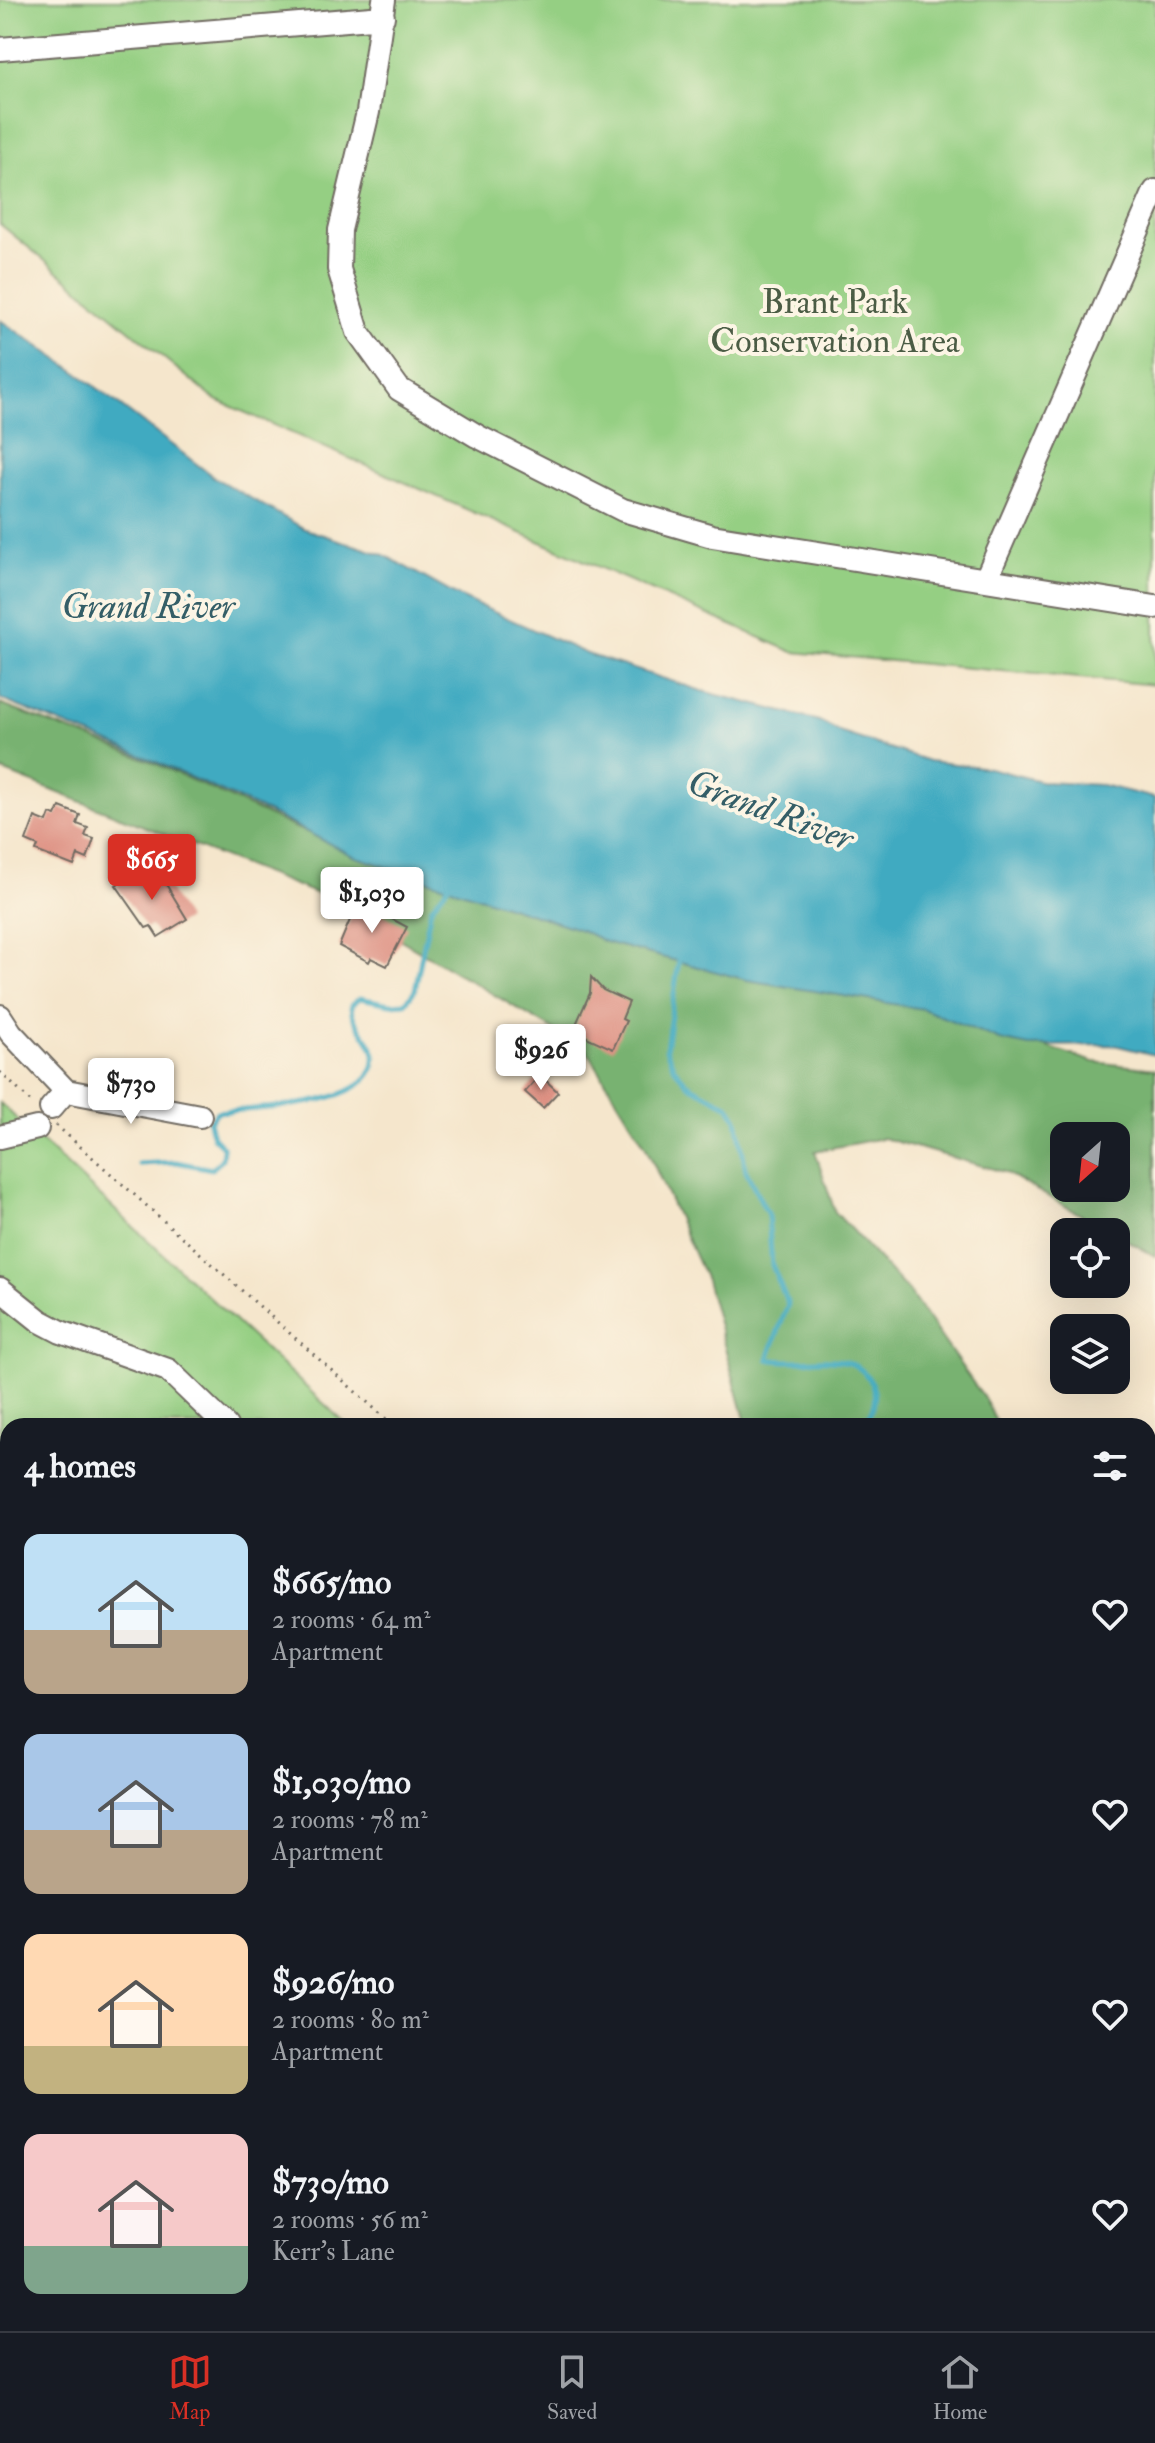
<!DOCTYPE html>
<meta charset="utf-8">
<style>
body{margin:0;font-family:"IM FELL Double Pica",serif;background:#20242c;color:#f1f3f6;height:100vh;display:flex;flex-direction:column;font-size:30px;white-space:nowrap}
*{box-sizing:border-box;margin:0}
p{font-size:26px;color:#9ea1a6}
.icon{flex:none;width:44px;height:44px;fill:none;stroke:currentColor;stroke-width:2;stroke-linecap:round;stroke-linejoin:round}
.map{position:relative;flex:1;overflow:hidden}
.side{position:absolute;left:0px;top:1418px;width:1156px;height:914px;display:flex;flex-direction:column;background:#171b24;border-radius:24px 24px 0 0;box-shadow:0 8px 32px #0002}
.side>*{flex:none}
.needle{width:52px;rotate:207deg}
.buttons{position:absolute;left:1050px;top:1122px;display:grid;gap:16px}
.buttons a{display:grid;place-items:center;width:80px;height:80px;border-radius:16px;background:#171b24;box-shadow:0 8px 32px #0002;font-size:40px}
.price{position:absolute;translate:-50% -68px;padding:0 18px;border-radius:8px;background:#fff;color:#222;font-size:26px;line-height:52px;filter:drop-shadow(0 2px 4px #0008)}
.price::after{content:'';position:absolute;left:50%;top:48px;width:24px;height:18px;margin-left:-12px;background:inherit;clip-path:polygon(0 0,100% 0,50% 100%)}
.price.active{background:#d93025;color:#fff}
ul{padding:0;list-style:none}
li{display:flex;align-items:center;gap:24px;height:200px;padding:0 24px}
li span{display:grid;place-items:center;flex:none;width:224px;height:160px;border-radius:16px;color:#555}
li>.icon{margin-inline-start:auto}
span .icon{width:96px;height:96px;fill:#fffc;stroke-width:1}
li b{font-size:34px}
h2{display:flex;justify-content:space-between;align-items:center;height:96px;padding:0 24px;font-size:34px}
.tabs{display:flex;justify-content:space-around;align-items:center;height:112px;border-top:2px solid #363941;background:#171b24;font-size:22px;color:#9ea1a6}
.tabs a{display:grid;justify-items:center;gap:4px}
.tabs .active{color:#d93025}
.map>svg:first-child{display:block}
.green{fill:#95cf83;stroke:#607d57;stroke-width:2}
.forest{fill:#78b271;stroke:#526e4e;stroke-width:2;fill-rule:evenodd}
.water{fill:#41aac1;stroke:#366a76;stroke-width:2}
.lines{fill:none;stroke-linecap:round;stroke-linejoin:round}
.stream{stroke:#41aac1;stroke-width:5}
.building{fill:#de9183}
.minor-casing{stroke:#726c63;stroke-width:26}
.major-casing{stroke:#726c63;stroke-width:30}
.path{stroke:#726c63;stroke-width:3;stroke-dasharray:2 6;stroke-linecap:butt}
.minor{stroke:#fff;stroke-width:22}
.major{stroke:#f5c16b;stroke-width:26}
.labels{text-anchor:middle;stroke-width:8;stroke-linejoin:round;paint-order:stroke}
.park-label{font-size:34px;fill:#4b5c45;stroke:#fcf5e5}
.water-label{font-size:36px;font-style:italic;fill:#345e67;stroke:#fcf5e5}
</style>
<div class="map">
<svg width="1155" height="2331" viewBox="0 0 1155 2331">
<rect width="100%" height="100%" fill="#fcf5e5"/>
<filter id="ink" filterUnits="userSpaceOnUse"><feTurbulence type="fractalNoise" baseFrequency=".0125" numOctaves="2"/><feDisplacementMap in="SourceGraphic" scale="16" xChannelSelector="R" yChannelSelector="G"/><feConvolveMatrix kernelMatrix="1 2 1 2 8 2 1 2 1" color-interpolation-filters="sRGB"/></filter>
<filter id="wash" filterUnits="userSpaceOnUse"><feTurbulence type="fractalNoise" baseFrequency=".006" numOctaves="4" result="noise"/><feDisplacementMap in="SourceGraphic" scale="32" xChannelSelector="R" yChannelSelector="G"/><feGaussianBlur stdDeviation="1.8" result="paint"/><feColorMatrix in="noise" values="0 0 0 0 0 0 0 0 0 0 0 0 0 0 0 0 0 1.4 0 .05"/><feComposite in="paint" operator="in"/></filter>
<g filter="url(#wash)">
<rect width="100%" height="100%" fill="#f5e6cc"/>
<path class="green" d="M0 0H1155V685L793 652 214 399 0 224Z
M0 1103 348 1426H8V2122L0 2158Z
M1148 2169 1155 2175V2226L1148 2225Z
M486 2324H530L559 2331H465Z"/>
<path class="forest" d="M0 704 150 761 298 829 683 958 905 1001 1094 1062 1155 1069V1256L1004 1172 883 1138 815 1151 835 1212 909 1292 986 1401 998 1426H747L706 1280 646 1147 586 1049 333 900 0 770ZM1064 1136H1116V1188H1064Z
M1148 1473 1155 1477V1578L1148 1568Z
M1155 1730V1906L1148 1902V1731Z"/>
<path class="water" d="M0 320 75 371 215 478 305 529 384 555 456 595 587 654 702 691 819 721 842 733 929 761 989 768 1044 782 1102 785 1155 798V1055L1114 1045 1029 1046 1000 1040 923 1009 747 980 605 942 581 930 353 856 278 817 152 760 0 699Z
M8 1651V1713L0 1706V1656Z
M8 1793V1846L0 1842V1795Z"/>
<g class="lines">
<path class="stream" d="M679 960 666 1049 674 1068 689 1085 729 1106 737 1119 746 1171 768 1215 772 1265 788 1304 768 1359C803 1368 854 1343 872 1385 879 1401 871 1413 862 1426
M139 1164 176 1162 212 1169 222 1159 223 1147 213 1137 209 1122 217 1112C252 1108 381 1109 374 1054 371 1035 350 1025 351 1005L360 998 390 1004 405 1003 415 990 431 908 449 885
M0 1459 8 1479"/>
</g>
<g id="blocks">
<path class="building" d="M60 807 80 815 77 824 88 828 85 836 94 839 87 859 78 855 74 866 36 851 38 846 26 841 35 817 47 822 50 814 56 816Z
M139 871 144 879 158 871 187 919 158 937 151 926 146 928 116 885Z
M358 901 407 927 387 966 371 958 369 962 339 946Z
M591 977 603 990 629 1002 622 1019 626 1021 613 1049 573 1031 590 993Z
M540 1075 558 1092 543 1108 525 1092Z"/>
</g>
</g>
<g filter="url(#ink)">
<use href="#blocks" fill-opacity="0" stroke="#726c63" stroke-width="2"/>
<g class="lines">
<defs>
<path id="minor" d="M384 0 368 112 340 230 339 269 358 332 399 389 477 436 623 510 712 536 1155 607
M0 49 383 17
M986 579 1155 191
M0 1016 11 1033 66 1091
M51 1108 66 1091 200 1116
M0 1137 37 1128
M0 1289 40 1321 61 1332 168 1370 226 1426
M0 1588 8 1600
M0 1846 8 1850
M0 1953 8 1958
M0 2014 2 2047 8 2058
M0 2243 8 2198"/>
<path id="major" d="M0 2129 8 2131
M760 2324 787 2331"/>
</defs>
<use href="#minor" class="minor-casing"/>
<use href="#major" class="major-casing"/>
<path class="path" d="M0 1072 33 1104
M56 1125 394 1426
M1148 2109 1155 2115"/>
<use href="#minor" class="minor"/>
<use href="#major" class="major"/>
</g>
</g>
<g class="labels">
<g class="park-label">
<text x="835" y="313">Brant Park<tspan x="835" dy="39">Conservation Area</tspan></text>
</g>
<g class="water-label">
<text x="148" y="618">Grand River</text>
<text transform="translate(771 809) rotate(20)" y="13">Grand River</text>
</g>
</g>
</svg>
<div class="buttons">
<a><svg class="needle" viewBox="-14 -14 28 28"><path d="M0-13l5 13h-10z" fill="#e53935"/><path d="M0 13l5-13h-10z" fill="#9ea1a6"/></svg></a>
<a><svg class="icon" aria-label="locate" viewBox="0 0 24 24"><circle cx="12" cy="12" r="6"/><path d="M12 2v4M12 18v4M2 12h4M18 12h4"/></svg></a>
<a><svg class="icon" aria-label="layers" viewBox="0 0 24 24"><path d="M12 4l9 5-9 5-9-5zM3 14l9 5 9-5"/></svg></a>
</div>
<b class="price active" style="left:152px;top:902px">$665</b>
<b class="price" style="left:372px;top:935px">$1,030</b>
<b class="price" style="left:541px;top:1092px">$926</b>
<b class="price" style="left:131px;top:1126px">$730</b>
<section class="side">
<h2>4 homes<svg class="icon" aria-label="filters" viewBox="0 0 24 24"><path d="M4 7h16M4 17h16"/><circle cx="9" cy="7" r="2"/><circle cx="15" cy="17" r="2"/></svg></h2>
<ul>
<li><span style="background:linear-gradient(#bfe0f5 60%,#b9a48a 0)"><svg class="icon" aria-label="home" viewBox="0 0 24 24"><path d="M3 11l9-7 9 7M6 9v11h12V9"/></svg></span><div><b>$665/mo</b><p>2 rooms · 64 m²</p><p>Apartment</p></div><svg class="icon" aria-label="heart" viewBox="0 0 24 24"><path d="M12 20l-8-8c-3-5 5-10 8-4 3-6 11-1 8 4z"/></svg></li>
<li><span style="background:linear-gradient(#a9c7e8 60%,#b9a48a 0)"><svg class="icon" aria-label="home" viewBox="0 0 24 24"><path d="M3 11l9-7 9 7M6 9v11h12V9"/></svg></span><div><b>$1,030/mo</b><p>2 rooms · 78 m²</p><p>Apartment</p></div><svg class="icon" aria-label="heart" viewBox="0 0 24 24"><path d="M12 20l-8-8c-3-5 5-10 8-4 3-6 11-1 8 4z"/></svg></li>
<li><span style="background:linear-gradient(#ffd9b3 70%,#c2b280 0)"><svg class="icon" aria-label="home" viewBox="0 0 24 24"><path d="M3 11l9-7 9 7M6 9v11h12V9"/></svg></span><div><b>$926/mo</b><p>2 rooms · 80 m²</p><p>Apartment</p></div><svg class="icon" aria-label="heart" viewBox="0 0 24 24"><path d="M12 20l-8-8c-3-5 5-10 8-4 3-6 11-1 8 4z"/></svg></li>
<li><span style="background:linear-gradient(#f6c9c9 70%,#7fa58c 0)"><svg class="icon" aria-label="home" viewBox="0 0 24 24"><path d="M3 11l9-7 9 7M6 9v11h12V9"/></svg></span><div><b>$730/mo</b><p>2 rooms · 56 m²</p><p>Kerr's Lane</p></div><svg class="icon" aria-label="heart" viewBox="0 0 24 24"><path d="M12 20l-8-8c-3-5 5-10 8-4 3-6 11-1 8 4z"/></svg></li>
</ul>
</section>
</div>
<nav class="tabs">
<a class="active"><svg class="icon" aria-label="map" viewBox="0 0 24 24"><path d="M3 6l6-2 6 2 6-2v14l-6 2-6-2-6 2zM9 4v14M15 6v14"/></svg>Map</a>
<a><svg class="icon" aria-label="saved" viewBox="0 0 24 24"><path d="M7 4h10v16l-5-4-5 4z"/></svg>Saved</a>
<a><svg class="icon" aria-label="home" viewBox="0 0 24 24"><path d="M3 11l9-7 9 7M6 9v11h12V9"/></svg>Home</a>
</nav>
